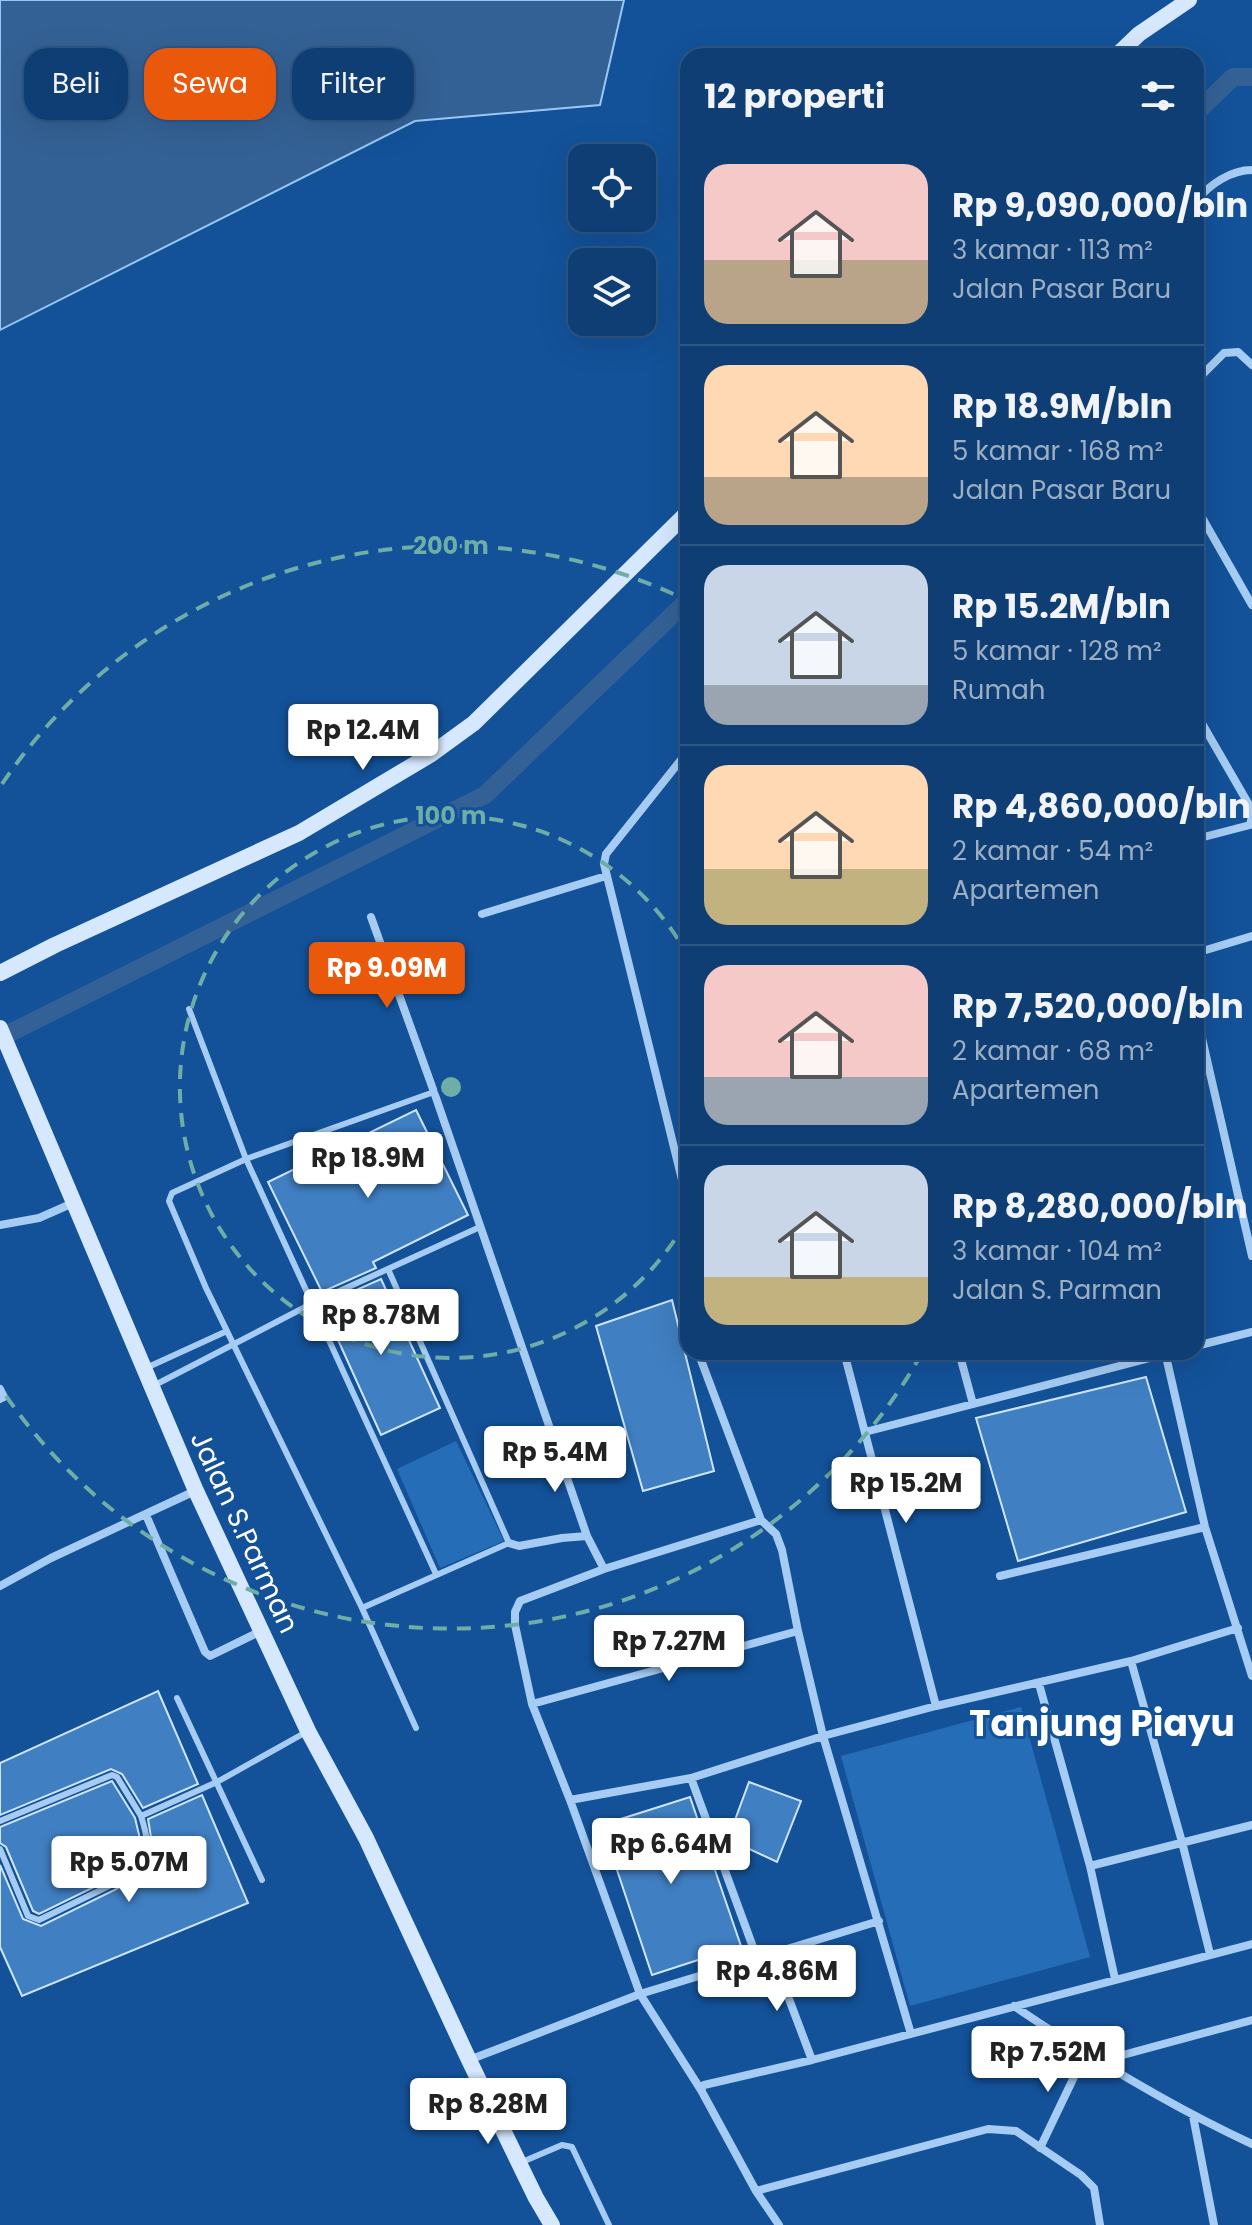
<!DOCTYPE html>
<html lang="id">
<meta charset="utf-8">
<style>
body{margin:0;font-family:Poppins,sans-serif;background:#1c497b;color:#f1f3f6;height:100vh;display:flex;flex-direction:column;font-size:30px;white-space:nowrap}
*{box-sizing:border-box;margin:0}
p{font-size:26px;color:#9baec4}
.icon{flex:none;width:44px;height:44px;fill:none;stroke:currentColor;stroke-width:2;stroke-linecap:round;stroke-linejoin:round}
.map{position:relative;flex:1;overflow:hidden}
.drawer{position:absolute;left:680px;top:48px;width:524px;height:1312px;display:flex;flex-direction:column;background:#0e3e73;border-radius:24px;box-shadow:0 8px 32px #0002,0 0 0 2px #2e5785}
.drawer>*{flex:none}
.guide{position:absolute;left:24px;top:48px;width:536px;height:72px;display:flex;gap:16px}
.fabs{position:absolute;left:568px;top:144px;display:grid;gap:16px}
.fabs a{display:grid;place-items:center;width:88px;height:88px;border-radius:16px;background:#0e3e73;box-shadow:0 8px 32px #0002,0 0 0 2px #2e5785;font-size:40px}
.price{position:absolute;translate:-50% -68px;padding:0 18px;border-radius:8px;background:#fff;color:#222;font-size:26px;line-height:52px;filter:drop-shadow(0 2px 4px #0008)}
.price::after{content:'';position:absolute;left:50%;top:48px;width:24px;height:18px;margin-left:-12px;background:inherit;clip-path:polygon(0 0,100% 0,50% 100%)}
.price.on{background:#ea580c;color:#fff}
ul{padding:0;list-style:none}
li{display:flex;align-items:center;gap:24px;height:200px;padding:0 24px}
li+li{border-top:2px solid #2e5785}
li span{display:grid;place-items:center;flex:none;width:224px;height:160px;border-radius:24px;color:#555}
li>.icon{margin-inline-start:auto}
span .icon{width:96px;height:96px;fill:#fffc;stroke-width:1}
li b{font-size:34px}
h2{display:flex;justify-content:space-between;align-items:center;height:96px;padding:0 24px;font-size:34px}
.chip{padding:0 28px;border-radius:24px;background:#0e3e73;box-shadow:0 8px 32px #0002,0 0 0 2px #2e5785;font-size:28px;line-height:72px}
.chip.on{background:#ea580c;color:#fff}
.map>svg:first-child{display:block}
.green{fill:#266db7}
.water{fill:#346195;stroke:#98c7f6;stroke-width:2}
.lines{fill:none;stroke-linecap:round;stroke-linejoin:round}
.canal{stroke:#346195;stroke-width:18}
.building{fill:#407fc2;stroke:#cee5fd;stroke-width:2}
.lane{stroke:#a6ccf3;stroke-width:6}
.street{stroke:#a6ccf3;stroke-width:8}
.secondary{stroke:#d5e8fd;stroke-width:16}
.ring{fill:none;stroke:#6fada8;stroke-width:4;stroke-dasharray:14 10}
.labels{text-anchor:middle;stroke-width:6;stroke-linejoin:round;paint-order:stroke}
.street-label{font-size:28px;fill:#fff;stroke:#135299}
.district-label{font-size:36px;font-weight:bold;fill:#fff;stroke:#135299}
.centre{fill:#6fada8;stroke:#135299;stroke-width:4}
.ring-label{font-size:24px;text-anchor:middle;font-weight:bold;fill:#6fada8;stroke:#135299;stroke-width:6;stroke-linejoin:round;paint-order:stroke}
</style>
<div class="map">
<svg width="1252" height="2225" viewBox="0 0 1252 2225">
<rect width="100%" height="100%" fill="#135299"/>
<path class="green" d="M456 1441 504 1541 440 1568 397 1469Z
M1021 1707 1090 1957 910 2006 841 1756Z"/>
<path class="water" d="M0 0H624L600 105 415 121 0 330Z"/>
<g class="lines">
<path class="canal" d="M1196 113 1233 77H1252
M0 1038 485 795 688 600"/>
</g>
<path class="building" d="M416 1110 468 1215 373 1262 376 1268 322 1292 268 1182Z
M381 1279 440 1408 381 1435 324 1309 329 1307 327 1303Z
M672 1300 714 1471 643 1491 596 1326Z
M1146 1377 1186 1512 1018 1561 976 1418Z
M158 1691 198 1784 143 1808 122 1774 111 1769 0 1815V1763Z
M112 1781 135 1818 141 1843 139 1865 39 1914 33 1911 6 1847 0 1843V1827Z
M749 1782 801 1801 777 1862 728 1839Z
M202 1795 248 1903 22 1996 0 1947V1865L23 1919 41 1926 147 1874 153 1849 148 1819Z
M690 1797 741 1946 652 1975 602 1825Z"/>
<g class="lines">
<path class="lane" d="M189 1009 246 1159 436 1574
M146 1368 227 1331
M153 1386 311 1304 480 1227
M362 1608 509 1543 388 1269
M177 1698 262 1880
M416 1728 362 1608 206 1288 169 1201 172 1193 246 1159 434 1092
M0 1821 112 1775 117 1777 141 1816
M0 1849 28 1916 39 1920 144 1869C150 1849 147 1835 141 1816L217 1782 308 1731
M522 2162 562 2145 572 2147 609 2225"/>
<path class="street" d="M1196 201C1210 184 1231 170 1252 170
M1196 381 1224 353 1238 352 1252 365
M1196 507 1252 605
M1196 713 1252 810
M688 751 606 854 604 864 688 1204
M1196 839 1250 825 1252 816
M482 914 606 876
M371 917 434 1092 587 1536 604 1569 761 1520
M1196 953 1252 936
M1196 1012 1252 1256
M0 1225 39 1218 73 1203
M1196 1346 1252 1332
M698 1352 761 1520 776 1534 782 1550 798 1631 823 1736 911 2034
M844 1352 936 1706
M959 1352 973 1404
M1165 1352 1205 1527 1252 1676
M0 1389 4 1397 0 1399
M865 1432 1173 1352
M146 1515 205 1652 210 1656 261 1631
M509 1543 519 1546 562 1538 587 1536
M604 1569 520 1601 515 1612V1625L532 1704 570 1800 691 1778 823 1736 936 1706 1131 1661 1238 1628
M1000 1576 1205 1527
M0 1586 51 1558 195 1491
M1131 1661 1182 1842 1210 1954
M1039 1684 1090 1866 1115 1979
M532 1704 798 1631
M691 1778 757 1958
M570 1800 640 1994 701 2090 756 2191 779 2225
M1090 1866 1252 1825
M772 1954 812 2060
M1014 2006C1091 2058 1168 2105 1252 2144
M469 2060 640 1994 879 1921
M1097 2062 1252 2020
M701 2090 704 2085 812 2060 1252 1944
M1193 2116 1214 2225
M1040 2148 1085 2054
M756 2191 988 2129 1016 2131 1081 2175 1094 2188 1100 2225"/>
<path class="secondary" d="M1116 56 1139 34 1189 0
M0 973 55 945 299 833 430 755 474 723 688 512
M0 1028 196 1491 308 1731 366 1838 469 2060 536 2198 552 2225"/>
</g>
<g class="ring">
<path d="M687 1220A271 271 0 1 1 687 954"/>
<path d="M922 1353A541 541 0 0 1 2 1390M2 784A541 541 0 0 1 684 599"/>
</g>
<g class="labels">
<g class="street-label">
<text transform="translate(245 1532) rotate(65)" y="10">Jalan S.Parman</text>
</g>
<g class="district-label">
<text x="1102" y="1736">Tanjung Piayu</text>
</g>
</g>
<circle cx="451" cy="1087" r="12" class="centre"/>
<g class="ring-label">
<text x="451" y="554">200 m</text>
<text x="451" y="824">100 m</text>
</g>
</svg>
<div class="fabs">
<a><svg class="icon" aria-label="locate" viewBox="0 0 24 24"><circle cx="12" cy="12" r="6"/><path d="M12 2v4M12 18v4M2 12h4M18 12h4"/></svg></a>
<a><svg class="icon" aria-label="layers" viewBox="0 0 24 24"><path d="M12 4l9 5-9 5-9-5zM3 14l9 5 9-5"/></svg></a>
</div>
<b class="price" style="left:363px;top:772px">Rp 12.4M</b>
<b class="price on" style="left:387px;top:1010px">Rp 9.09M</b>
<b class="price" style="left:368px;top:1200px">Rp 18.9M</b>
<b class="price" style="left:381px;top:1357px">Rp 8.78M</b>
<b class="price" style="left:555px;top:1494px">Rp 5.4M</b>
<b class="price" style="left:906px;top:1525px">Rp 15.2M</b>
<b class="price" style="left:669px;top:1683px">Rp 7.27M</b>
<b class="price" style="left:671px;top:1886px">Rp 6.64M</b>
<b class="price" style="left:129px;top:1904px">Rp 5.07M</b>
<b class="price" style="left:777px;top:2013px">Rp 4.86M</b>
<b class="price" style="left:1048px;top:2094px">Rp 7.52M</b>
<b class="price" style="left:488px;top:2146px">Rp 8.28M</b>
<div class="guide">
<a class="chip">Beli</a>
<a class="chip on">Sewa</a>
<a class="chip">Filter</a>
</div>
<section class="drawer">
<h2>12 properti<svg class="icon" aria-label="filters" viewBox="0 0 24 24"><path d="M4 7h16M4 17h16"/><circle cx="9" cy="7" r="2"/><circle cx="15" cy="17" r="2"/></svg></h2>
<ul>
<li><span style="background:linear-gradient(#f6c9c9 60%,#b9a48a 0)"><svg class="icon" aria-label="home" viewBox="0 0 24 24"><path d="M3 11l9-7 9 7M6 9v11h12V9"/></svg></span><div><b>Rp 9,090,000/bln</b><p>3 kamar · 113 m²</p><p>Jalan Pasar Baru</p></div></li>
<li><span style="background:linear-gradient(#ffd9b3 70%,#b9a48a 0)"><svg class="icon" aria-label="home" viewBox="0 0 24 24"><path d="M3 11l9-7 9 7M6 9v11h12V9"/></svg></span><div><b>Rp 18.9M/bln</b><p>5 kamar · 168 m²</p><p>Jalan Pasar Baru</p></div></li>
<li><span style="background:linear-gradient(#c9d6e8 75%,#9aa5b1 0)"><svg class="icon" aria-label="home" viewBox="0 0 24 24"><path d="M3 11l9-7 9 7M6 9v11h12V9"/></svg></span><div><b>Rp 15.2M/bln</b><p>5 kamar · 128 m²</p><p>Rumah</p></div></li>
<li><span style="background:linear-gradient(#ffd9b3 65%,#c2b280 0)"><svg class="icon" aria-label="home" viewBox="0 0 24 24"><path d="M3 11l9-7 9 7M6 9v11h12V9"/></svg></span><div><b>Rp 4,860,000/bln</b><p>2 kamar · 54 m²</p><p>Apartemen</p></div></li>
<li><span style="background:linear-gradient(#f6c9c9 70%,#9aa5b1 0)"><svg class="icon" aria-label="home" viewBox="0 0 24 24"><path d="M3 11l9-7 9 7M6 9v11h12V9"/></svg></span><div><b>Rp 7,520,000/bln</b><p>2 kamar · 68 m²</p><p>Apartemen</p></div></li>
<li><span style="background:linear-gradient(#c9d6e8 70%,#c2b280 0)"><svg class="icon" aria-label="home" viewBox="0 0 24 24"><path d="M3 11l9-7 9 7M6 9v11h12V9"/></svg></span><div><b>Rp 8,280,000/bln</b><p>3 kamar · 104 m²</p><p>Jalan S. Parman</p></div></li>
</ul>
</section>
</div>
